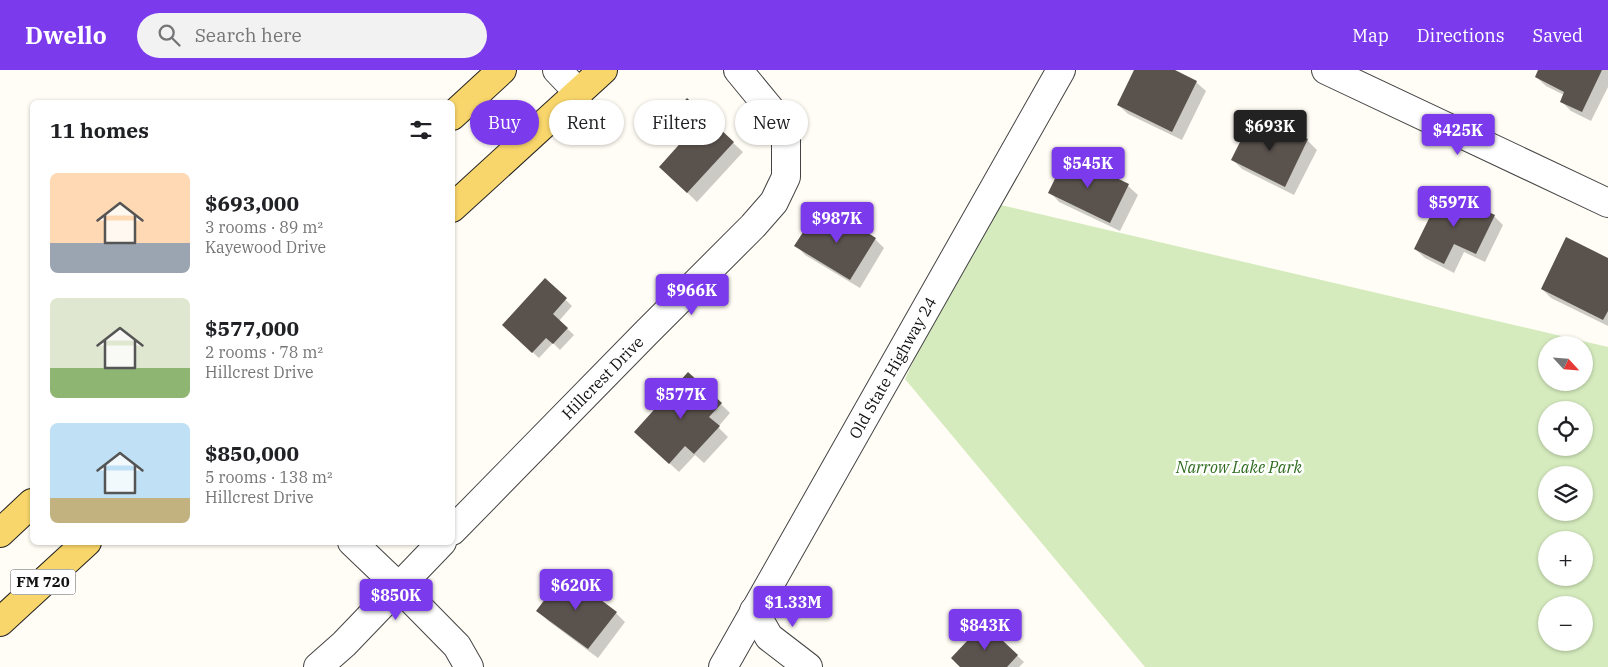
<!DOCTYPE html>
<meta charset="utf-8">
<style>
body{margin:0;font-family:"IBM Plex Serif",serif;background:#f2f2f2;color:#202124;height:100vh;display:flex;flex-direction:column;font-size:19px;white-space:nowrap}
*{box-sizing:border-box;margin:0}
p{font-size:16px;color:#757577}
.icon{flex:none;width:28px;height:28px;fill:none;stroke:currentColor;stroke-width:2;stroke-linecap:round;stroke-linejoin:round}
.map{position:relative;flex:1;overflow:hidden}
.details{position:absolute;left:30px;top:30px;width:425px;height:445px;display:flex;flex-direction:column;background:#fff;border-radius:8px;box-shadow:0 1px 4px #0004}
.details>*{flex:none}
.guide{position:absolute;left:470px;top:30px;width:475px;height:45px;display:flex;gap:10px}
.needle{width:32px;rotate:116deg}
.tools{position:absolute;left:1538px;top:266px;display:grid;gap:10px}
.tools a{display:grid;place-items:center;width:55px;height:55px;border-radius:50%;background:#fff;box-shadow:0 1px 4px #0004;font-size:25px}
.price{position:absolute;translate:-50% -42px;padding:0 11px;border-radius:5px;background:#7c3aed;color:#fff;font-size:16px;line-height:32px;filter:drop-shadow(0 1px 2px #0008)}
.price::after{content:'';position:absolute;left:50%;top:30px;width:15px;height:11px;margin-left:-8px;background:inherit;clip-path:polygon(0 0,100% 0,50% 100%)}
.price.active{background:#222;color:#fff}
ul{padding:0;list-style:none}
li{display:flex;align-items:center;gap:15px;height:125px;padding:0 20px}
li span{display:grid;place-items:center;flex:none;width:140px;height:100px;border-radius:8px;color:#555}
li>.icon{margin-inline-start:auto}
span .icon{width:60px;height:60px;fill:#fffc;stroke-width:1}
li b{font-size:21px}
h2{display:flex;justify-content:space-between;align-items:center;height:60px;padding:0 20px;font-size:21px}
.tag{padding:0 18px;border-radius:22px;background:#fff;box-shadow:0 1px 4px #0004;font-size:18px;line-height:45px}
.tag.active{background:#7c3aed;color:#fff}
header{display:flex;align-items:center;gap:30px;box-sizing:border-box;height:70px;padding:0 25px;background:#7c3aed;color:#fff}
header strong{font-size:24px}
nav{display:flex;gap:28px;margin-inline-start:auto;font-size:18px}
.search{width:350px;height:45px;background:#f2f2f2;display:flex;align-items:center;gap:12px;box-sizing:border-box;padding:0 18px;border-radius:28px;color:#757577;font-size:19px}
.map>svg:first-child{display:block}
.green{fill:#d5ebbd;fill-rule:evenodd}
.shadow{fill:#0003}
.building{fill:#5a524d}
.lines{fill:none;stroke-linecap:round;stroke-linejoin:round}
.minor-casing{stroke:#444;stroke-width:30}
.major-casing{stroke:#222;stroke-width:30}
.minor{stroke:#fff;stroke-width:28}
.major{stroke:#f9d66b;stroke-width:28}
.labels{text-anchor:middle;stroke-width:5;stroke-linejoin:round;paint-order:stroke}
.shield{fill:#fff;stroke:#585858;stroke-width:1}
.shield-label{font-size:15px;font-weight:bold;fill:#111}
.street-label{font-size:16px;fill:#111;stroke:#fff}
.park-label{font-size:16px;font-style:italic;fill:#2f6b1f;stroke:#fff}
</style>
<header>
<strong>Dwello</strong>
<div class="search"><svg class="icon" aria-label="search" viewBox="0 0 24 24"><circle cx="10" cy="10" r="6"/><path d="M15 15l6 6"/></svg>Search here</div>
<nav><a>Map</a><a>Directions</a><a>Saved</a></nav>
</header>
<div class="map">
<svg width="1608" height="597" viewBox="0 0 1608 597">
<rect width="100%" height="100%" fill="#fffdf5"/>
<path class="green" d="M988 132 1608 277V597H1145L905 309ZM1546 275H1584V312H1546ZM1546 340H1584V378H1546ZM1546 405H1584V442H1546ZM1546 470H1584V508H1546ZM1546 535H1584V572H1546Z"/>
<path class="shadow" d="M1135 0H1172L1196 12 1206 21 1182 70 1128 44 1118 35Z
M1540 0H1608V17L1591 51 1571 41 1561 31 1564 25 1546 16 1536 7Z
M687 30 743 82 697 132 670 106 686 68Z
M1279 65 1307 70 1317 80 1294 125 1242 99 1233 90Z
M1068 86 1128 116 1138 125 1120 161 1059 132 1050 122Z
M1494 146 1503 155 1485 192 1464 182 1454 203 1425 188 1415 179Z
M819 160 875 169 884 178 860 218 805 185 796 175Z
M1608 189V256L1551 228 1542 219Z
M545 210 572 236 559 251 574 265 560 280 553 273 539 288 510 262Z
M721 334 730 343 718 357 728 367 704 393 695 385 679 402 645 371Z
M538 540 616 543 625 552 598 588 547 550Z
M985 555 1024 592 1019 597H961Z"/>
<path class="building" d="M1134 0H1175L1197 11 1172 62 1117 35Z
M1538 0H1602L1582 42 1560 32 1564 22 1535 7Z
M687 28 734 72 687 123 659 97 685 68 666 51Z
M1251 50 1278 63 1281 56 1308 69 1285 117 1231 90Z
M1067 84 1129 114 1110 153 1048 123Z
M1443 120 1495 145 1476 184 1454 174 1444 194 1414 179Z
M831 140 876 168 850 210 794 176 809 153 819 159Z
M1566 167 1608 188V241L1603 250 1541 219Z
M545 208 567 228 553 244 568 258 553 274 546 268 532 283 502 255Z
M688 302 722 333 709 347 720 356 694 384 685 376 669 394 634 362Z
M565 503 617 542 588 579 536 541Z
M984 553 1018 585 1007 597H960L951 588Z"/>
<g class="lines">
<defs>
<g id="minor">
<path d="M557 0 579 23"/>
<path d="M1326 0 1608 133"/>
<path id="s1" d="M452 461 647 262 753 156 774 132 786 107V69L775 45 738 0"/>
<path d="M352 472 399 517 457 576 469 597"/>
<path d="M754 541 769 567 808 597"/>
<path d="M318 597 344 574 442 472"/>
<path id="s2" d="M723 597 1061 0"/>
</g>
<path id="major" d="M452 46 502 0
M452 138 603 0
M0 463 32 433
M0 552 87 472"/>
</defs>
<use href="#minor" class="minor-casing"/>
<use href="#major" class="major-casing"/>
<use href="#minor" class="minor"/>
<use href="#major" class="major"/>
</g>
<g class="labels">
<rect class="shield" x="10.5" y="499.5" width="65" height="25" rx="4"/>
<g class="shield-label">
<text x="43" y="517">FM 720</text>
</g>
<g class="street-label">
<text dy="6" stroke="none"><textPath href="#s2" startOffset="344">Old State Highway 24</textPath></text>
<text dy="6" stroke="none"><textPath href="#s1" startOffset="215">Hillcrest Drive</textPath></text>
</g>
<g class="park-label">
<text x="1239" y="403">Narrow Lake Park</text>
</g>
</g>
</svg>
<div class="tools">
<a><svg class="needle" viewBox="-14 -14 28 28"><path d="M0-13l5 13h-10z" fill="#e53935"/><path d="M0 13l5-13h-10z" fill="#757577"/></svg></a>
<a><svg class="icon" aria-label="locate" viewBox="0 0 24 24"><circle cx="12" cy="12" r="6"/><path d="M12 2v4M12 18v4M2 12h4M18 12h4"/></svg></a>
<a><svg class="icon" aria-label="layers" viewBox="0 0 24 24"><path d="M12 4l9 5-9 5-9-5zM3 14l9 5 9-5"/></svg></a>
<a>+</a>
<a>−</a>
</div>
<b class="price active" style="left:1270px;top:82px">$693K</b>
<b class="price" style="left:1458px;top:86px">$425K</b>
<b class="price" style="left:1088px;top:119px">$545K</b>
<b class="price" style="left:1454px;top:158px">$597K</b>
<b class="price" style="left:837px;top:174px">$987K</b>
<b class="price" style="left:692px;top:246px">$966K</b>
<b class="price" style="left:681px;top:350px">$577K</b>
<b class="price" style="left:576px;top:541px">$620K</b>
<b class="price" style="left:396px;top:551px">$850K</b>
<b class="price" style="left:793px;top:558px">$1.33M</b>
<b class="price" style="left:985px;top:581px">$843K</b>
<div class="guide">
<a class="tag active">Buy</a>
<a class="tag">Rent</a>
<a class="tag">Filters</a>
<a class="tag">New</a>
</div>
<section class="details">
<h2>11 homes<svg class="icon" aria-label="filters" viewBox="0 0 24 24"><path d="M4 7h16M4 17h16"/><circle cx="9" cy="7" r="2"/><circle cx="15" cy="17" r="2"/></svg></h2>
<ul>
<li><span style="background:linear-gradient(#ffd9b3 70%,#9aa5b1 0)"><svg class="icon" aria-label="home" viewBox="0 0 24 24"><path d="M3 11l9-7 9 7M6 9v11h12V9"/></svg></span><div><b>$693,000</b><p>3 rooms · 89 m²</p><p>Kayewood Drive</p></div></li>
<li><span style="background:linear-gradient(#dfe7d0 70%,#8fb573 0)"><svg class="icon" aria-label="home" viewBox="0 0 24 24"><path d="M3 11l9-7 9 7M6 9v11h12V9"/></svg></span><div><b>$577,000</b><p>2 rooms · 78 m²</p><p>Hillcrest Drive</p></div></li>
<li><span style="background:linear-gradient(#bfe0f5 75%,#c2b280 0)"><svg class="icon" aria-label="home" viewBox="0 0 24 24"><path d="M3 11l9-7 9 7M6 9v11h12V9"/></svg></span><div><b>$850,000</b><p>5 rooms · 138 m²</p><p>Hillcrest Drive</p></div></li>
</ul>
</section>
</div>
